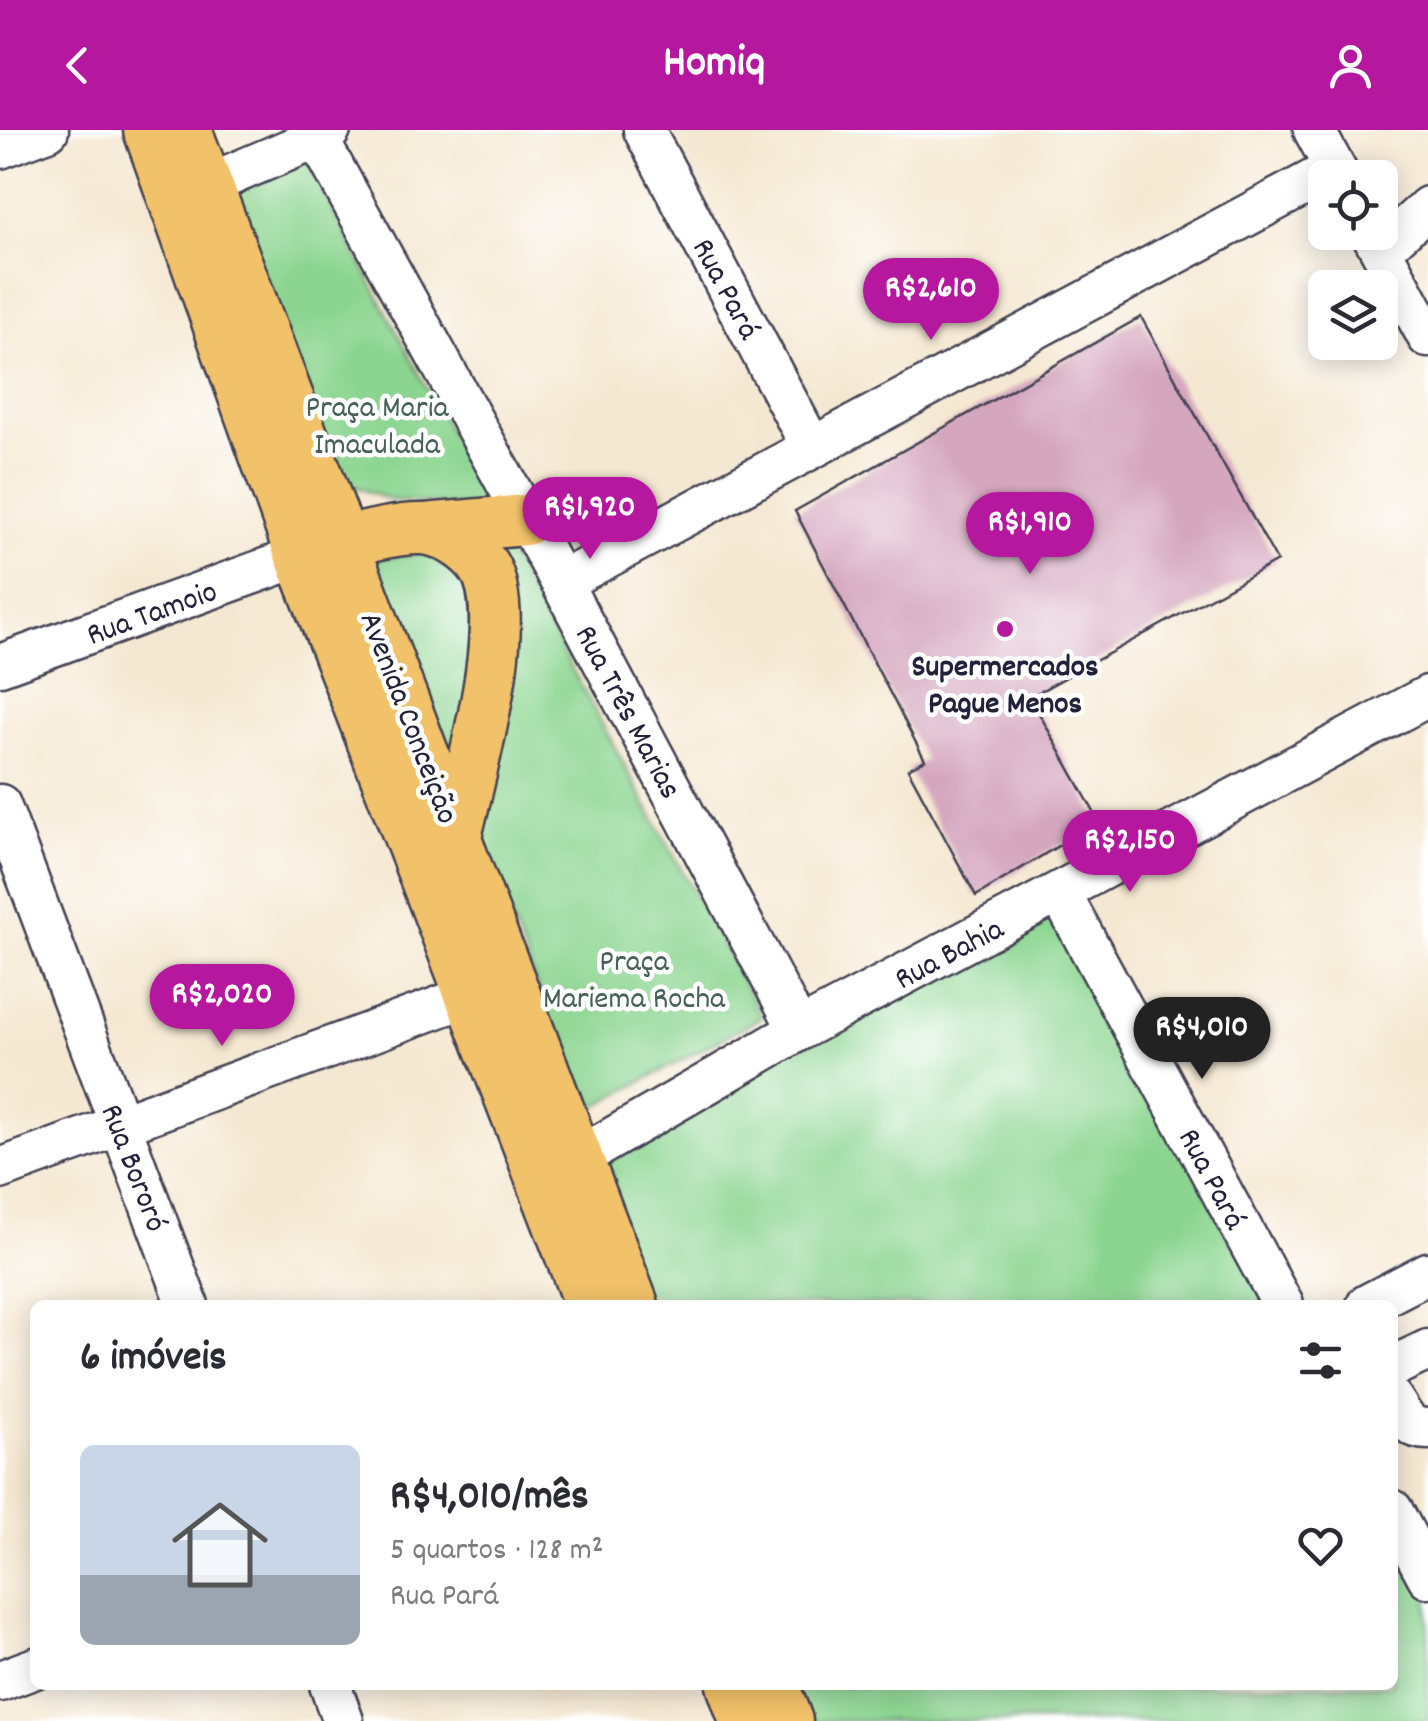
<!DOCTYPE html>
<html lang="pt">
<meta charset="utf-8">
<style>
body{margin:0;font-family:Dekko,sans-serif;background:#f7f7f7;color:#2b2b33;height:100vh;display:flex;flex-direction:column;font-size:38px;white-space:nowrap}
*{box-sizing:border-box;margin:0}
p{font-size:32px;color:#7c7c81}
.icon{flex:none;width:55px;height:55px;fill:none;stroke:currentColor;stroke-width:2;stroke-linecap:round;stroke-linejoin:round}
.map{position:relative;flex:1;overflow:hidden}
.sheet{position:absolute;left:30px;top:1170px;width:1368px;height:390px;display:flex;flex-direction:column;background:#fff;border-radius:15px;box-shadow:0 5px 25px #0003}
.sheet>*{flex:none}
.tools{position:absolute;left:1308px;top:30px;display:grid;gap:20px}
.tools a{display:grid;place-items:center;width:90px;height:90px;border-radius:15px;background:#fff;box-shadow:0 5px 25px #0003;font-size:50px}
.price{position:absolute;translate:-50% -85px;padding:0 22px;border-radius:35px;background:#b5179e;color:#fff;font-size:32px;line-height:65px;filter:drop-shadow(0 2px 5px #0008)}
.price::after{content:'';position:absolute;left:50%;top:60px;width:30px;height:22px;margin-left:-15px;background:inherit;clip-path:polygon(0 0,100% 0,50% 100%)}
.price.active{background:#222;color:#fff}
ul{padding:0;list-style:none}
li{display:flex;align-items:center;gap:30px;height:250px;padding:0 50px}
li span{display:grid;place-items:center;flex:none;width:280px;height:200px;border-radius:15px;color:#555}
li>.icon{margin-inline-start:auto}
span .icon{width:120px;height:120px;fill:#fffc;stroke-width:1}
li b{font-size:42px}
h2{display:flex;justify-content:space-between;align-items:center;height:120px;padding:0 50px;font-size:42px}
header{display:flex;justify-content:space-between;align-items:center;height:130px;padding:0 50px;background:#b5179e;color:#fff;font-size:45px;font-weight:700}
.map>svg:first-child{display:block}
.green{fill:#8cd591;stroke:#577c66;stroke-width:2.5}
.building{fill:#d5a7bf}
.lines{fill:none;stroke-linecap:round;stroke-linejoin:round}
.minor-casing{stroke:#424052;stroke-width:45}
.major-casing{stroke:#424052;stroke-width:55}
.minor{stroke:#fff;stroke-width:40}
.major{stroke:#f2c26a;stroke-width:50}
.poi-dot{fill:#b5179e;stroke:#fff;stroke-width:4}
.labels{text-anchor:middle;stroke-width:9;stroke-linejoin:round;paint-order:stroke}
.street-label{font-size:32px;fill:#22223b;stroke:#fff}
.park-label{font-size:32px;fill:#476159;stroke:#fff}
.poi-label{font-size:32px;font-weight:bold;fill:#22223b;stroke:#fff}
</style>
<header><svg class="icon" aria-label="back" viewBox="0 0 24 24"><path d="M15 5l-7 7 7 7"/></svg>Homiq<svg class="icon" aria-label="person" viewBox="0 0 24 24"><circle cx="12" cy="8" r="4"/><path d="M4 21q1-7 8-7t8 7"/></svg></header>
<div class="map">
<svg width="1428" height="1591" viewBox="0 0 1428 1591">
<rect width="100%" height="100%" fill="#fff"/>
<filter id="ink" filterUnits="userSpaceOnUse"><feTurbulence type="fractalNoise" baseFrequency=".01" numOctaves="2"/><feDisplacementMap in="SourceGraphic" scale="20" xChannelSelector="R" yChannelSelector="G"/><feConvolveMatrix kernelMatrix="1 2 1 2 8 2 1 2 1" color-interpolation-filters="sRGB"/></filter>
<filter id="wash" filterUnits="userSpaceOnUse"><feTurbulence type="fractalNoise" baseFrequency=".0048" numOctaves="4" result="noise"/><feDisplacementMap in="SourceGraphic" scale="40" xChannelSelector="R" yChannelSelector="G"/><feGaussianBlur stdDeviation="2.25" result="paint"/><feColorMatrix in="noise" values="0 0 0 0 0 0 0 0 0 0 0 0 0 0 0 0 0 1.4 0 .05"/><feComposite in="paint" operator="in"/></filter>
<g filter="url(#wash)">
<rect width="100%" height="100%" fill="#f5e8d2"/>
<path class="green" d="M306 29 490 378 389 370 334 348 227 64Z
M503 413 762 887 585 982 374 429Z
M1060 763 1278 1175H639L585 1024Z
M1393 1391 1428 1459V1591H788L776 1555H1392Z"/>
<g id="blocks">
<path class="building" d="M1141 187 1277 431 1030 567 1099 691 976 766 908 639 925 630 795 381Z"/>
</g>
</g>
<g filter="url(#ink)">
<use href="#blocks" fill-opacity="0" stroke="#424052" stroke-width="2.5"/>
<g class="lines">
<defs>
<path id="minor" d="M313 0 561 452 799 900
M644 0 811 316
M1314 0 1340 48
M0 18 48 0
M207 55 317 8 330 0
M1371 102 1428 207
M1381 120 1428 77
M561 452 1334 39
M0 535 301 426
M0 675 188 1175
M1060 763 1283 1175
M578 1028 799 900 1428 566
M0 1039 469 866
M1367 1175 1428 1143
M1392 1237 1428 1220
M1392 1269C1403 1285 1406 1299 1428 1299
M1392 1380 1428 1447
M0 1551 35 1538
M330 1555 343 1591"/>
<path id="major" d="M149 0 301 426 590 1175
M186 0 633 1175
M425 399 525 390
M315 422C345 412 389 399 420 399 432 399 446 405 456 411 467 418 477 426 484 437 516 489 469 646 456 707
M732 1555 745 1591
M773 1555 787 1591"/>
</defs>
<use href="#minor" class="minor-casing"/>
<use href="#major" class="major-casing"/>
<use href="#minor" class="minor"/>
<use href="#major" class="major"/>
</g>
</g>
<circle class="poi-dot" cx="1005" cy="499" r="10"/>
<g class="labels">
<g class="street-label">
<text transform="translate(728 158) rotate(62)" y="11">Rua Pará</text>
<text transform="translate(151 481) rotate(-20)" y="11">Rua Tamoio</text>
<text transform="translate(630 581) rotate(62)" y="11">Rua Três Marias</text>
<text transform="translate(411 587) rotate(69)" y="11">Avenida Conceição</text>
<text transform="translate(948 822) rotate(-28)" y="11">Rua Bahia</text>
<text transform="translate(136 1037) rotate(69)" y="11">Rua Bororó</text>
<text transform="translate(1214 1048) rotate(62)" y="11">Rua Pará</text>
</g>
<g class="park-label">
<text x="377" y="286">Praça Maria<tspan x="377" dy="37">Imaculada</tspan></text>
<text x="634" y="840">Praça<tspan x="634" dy="37">Mariema Rocha</tspan></text>
</g>
<g class="poi-label">
<text x="1005" y="545">Supermercados<tspan x="1005" dy="37">Pague Menos</tspan></text>
</g>
</g>
</svg>
<div class="tools">
<a><svg class="icon" aria-label="locate" viewBox="0 0 24 24"><circle cx="12" cy="12" r="6"/><path d="M12 2v4M12 18v4M2 12h4M18 12h4"/></svg></a>
<a><svg class="icon" aria-label="layers" viewBox="0 0 24 24"><path d="M12 4l9 5-9 5-9-5zM3 14l9 5 9-5"/></svg></a>
</div>
<b class="price" style="left:931px;top:213px">R$2,610</b>
<b class="price" style="left:590px;top:432px">R$1,920</b>
<b class="price" style="left:1030px;top:447px">R$1,910</b>
<b class="price" style="left:1130px;top:765px">R$2,150</b>
<b class="price" style="left:222px;top:919px">R$2,020</b>
<b class="price active" style="left:1202px;top:952px">R$4,010</b>
<section class="sheet">
<h2>6 imóveis<svg class="icon" aria-label="filters" viewBox="0 0 24 24"><path d="M4 7h16M4 17h16"/><circle cx="9" cy="7" r="2"/><circle cx="15" cy="17" r="2"/></svg></h2>
<ul>
<li><span style="background:linear-gradient(#c9d6e8 65%,#9aa5b1 0)"><svg class="icon" aria-label="home" viewBox="0 0 24 24"><path d="M3 11l9-7 9 7M6 9v11h12V9"/></svg></span><div><b>R$4,010/mês</b><p>5 quartos · 128 m²</p><p>Rua Pará</p></div><svg class="icon" aria-label="heart" viewBox="0 0 24 24"><path d="M12 20l-8-8c-3-5 5-10 8-4 3-6 11-1 8 4z"/></svg></li>
</ul>
</section>
</div>
